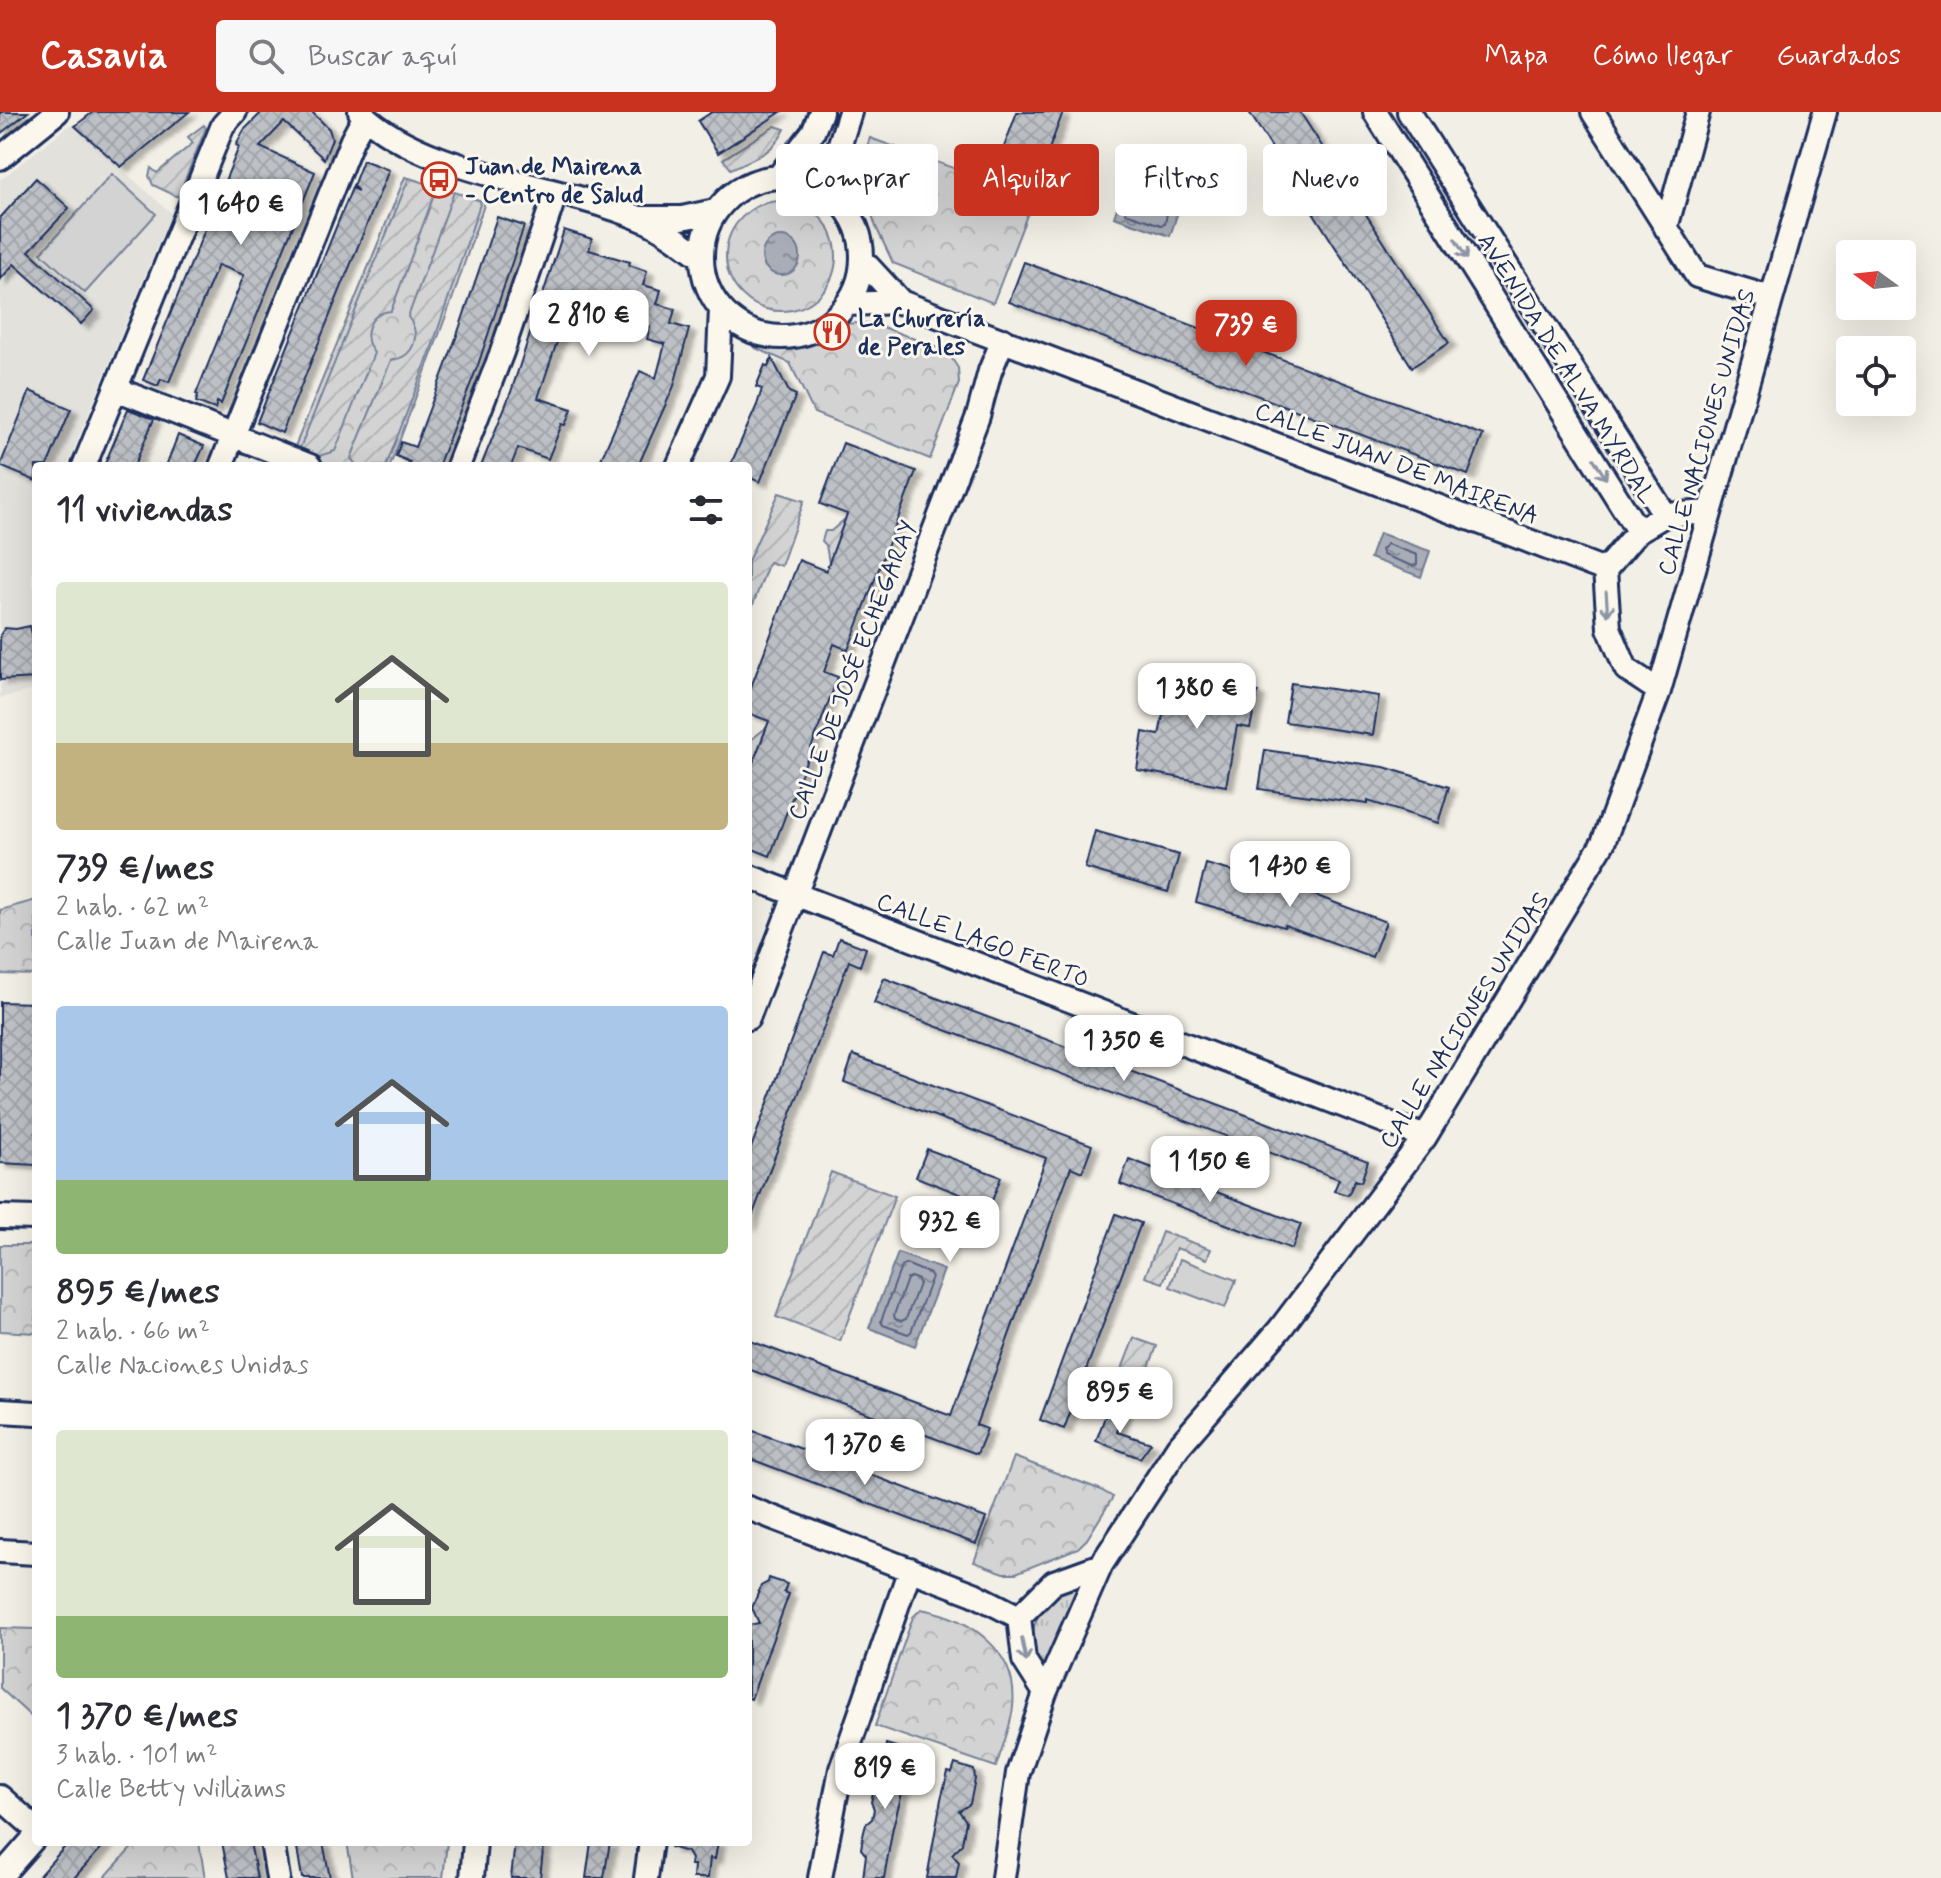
<!DOCTYPE html>
<html lang="es">
<meta charset="utf-8">
<style>
body{margin:0;font-family:Mynerve,sans-serif;background:#f7f7f7;color:#2b2b33;height:100vh;display:flex;flex-direction:column;font-size:30px;white-space:nowrap}
*{box-sizing:border-box;margin:0}
p{font-size:26px;color:#7c7c81}
.icon{flex:none;width:44px;height:44px;fill:none;stroke:currentColor;stroke-width:2;stroke-linecap:round;stroke-linejoin:round}
.map{position:relative;flex:1;overflow:hidden}
.sheet{position:absolute;left:32px;top:350px;width:720px;height:1384px;display:flex;flex-direction:column;background:#fff;border-radius:8px;box-shadow:0 8px 32px #0002}
.sheet>*{flex:none}
.banner{position:absolute;left:776px;top:32px;width:760px;height:72px;display:flex;gap:16px}
.needle{width:52px;rotate:285deg}
.tools{position:absolute;left:1836px;top:128px;display:grid;gap:16px}
.tools a{display:grid;place-items:center;width:80px;height:80px;border-radius:8px;background:#fff;box-shadow:0 8px 32px #0002;font-size:40px}
.price{position:absolute;translate:-50% -68px;padding:0 18px;border-radius:16px;background:#fff;color:#222;font-size:26px;line-height:52px;filter:drop-shadow(0 2px 4px #0008)}
.price::after{content:'';position:absolute;left:50%;top:48px;width:24px;height:18px;margin-left:-12px;background:inherit;clip-path:polygon(0 0,100% 0,50% 100%)}
.price.active{background:#c8321e;color:#fff}
ul{padding:0;list-style:none}
li{display:grid;align-content:center;gap:16px;height:424px;padding:0 24px}
li span{display:grid;place-items:center;height:248px;border-radius:8px;color:#555}
li>.icon{margin-inline-start:auto}
span .icon{width:144px;height:144px;fill:#fffc;stroke-width:1}
li b{font-size:34px}
h2{display:flex;justify-content:space-between;align-items:center;height:96px;padding:0 24px;font-size:34px}
.tag{padding:0 28px;border-radius:8px;background:#fff;box-shadow:0 8px 32px #0002;font-size:28px;line-height:72px}
.tag.active{background:#c8321e;color:#fff}
header{display:flex;align-items:center;gap:48px;box-sizing:border-box;height:112px;padding:0 40px;background:#c8321e;color:#fff}
header strong{font-size:38px}
nav{display:flex;gap:44px;margin-inline-start:auto;font-size:28px}
.search{width:560px;height:72px;background:#f7f7f7;display:flex;align-items:center;gap:20px;box-sizing:border-box;padding:0 28px;border-radius:8px;color:#7c7c81;font-size:30px}
.map>svg:first-child{display:block}
.built{fill:#e2e1dc}
.grass{fill:url(#grass-tufts);stroke:#768198;stroke-width:2}
.park{fill:url(#park-crowns);stroke:#768198;stroke-width:2}
.garden{fill:url(#garden-furrows);stroke:#768198;stroke-width:2}
.pitch{fill:#d2d3d2;stroke:#768198;stroke-width:2}
.water{fill:url(#water-ripples);stroke:#707b93;stroke-width:2}
.lines{fill:none;stroke-linecap:round;stroke-linejoin:round}
.shore{stroke:#546182;stroke-width:2}
.building{fill:url(#building-cross-hatch);stroke:#1b2f5e;stroke-width:2;filter:url(#shadow)}
.street-casing{stroke:#1b2f5e;stroke-width:28}
.street{stroke:#fbf7ec;stroke-width:22}
.oneway{stroke:#8b93a5}
.labels{text-anchor:middle;stroke-width:6;stroke-linejoin:round;paint-order:stroke}
.poi-label{font-size:24px;font-weight:bold;fill:#1b2f5e;stroke:#fbf7ec;text-anchor:start}
.street-label{font-size:24px;fill:#1b2f5e;stroke:#fbf7ec}
</style>
<header>
<strong>Casavia</strong>
<div class="search"><svg class="icon" aria-label="search" viewBox="0 0 24 24"><circle cx="10" cy="10" r="6"/><path d="M15 15l6 6"/></svg>Buscar aquí</div>
<nav><a>Mapa</a><a>Cómo llegar</a><a>Guardados</a></nav>
</header>
<div class="map">
<svg width="1941" height="1766" viewBox="0 0 1941 1766">
<defs>
<pattern id="grass-tufts" width="24" height="20" patternUnits="userSpaceOnUse" patternTransform="scale(2)"><rect width="24" height="20" fill="#d2d3d2"/><path d="M3 7l-1-3M5 7V3M7 7l1-3M15 17l-1-3M17 17v-4M19 17l1-3" fill="none" stroke="#b4b5b7"/></pattern>
<pattern id="park-crowns" width="20" height="18" patternUnits="userSpaceOnUse" patternTransform="scale(2)"><rect width="20" height="18" fill="#d2d3d2"/><path d="M2 6a3 3 0 1 1 6 0M12 15a3 3 0 1 1 6 0" fill="none" stroke="#b4b5b7"/></pattern>
<pattern id="garden-furrows" width="10" height="10" patternUnits="userSpaceOnUse" patternTransform="scale(2)"><rect width="10" height="10" fill="#d2d3d2"/><path d="M-1 1l2-2M0 10L10 0M9 11l2-2" fill="none" stroke="#b4b5b7"/></pattern>
<pattern id="water-ripples" width="26" height="14" patternUnits="userSpaceOnUse" patternTransform="scale(2)"><rect width="26" height="14" fill="#a9adb7"/><path d="M2 4q2-2 4 0t4 0M15 11q2-2 4 0t4 0" fill="none" stroke="#898d98"/></pattern>
<pattern id="building-cross-hatch" width="8" height="8" patternUnits="userSpaceOnUse" patternTransform="scale(2)"><rect width="8" height="8" fill="#bdc0c4"/><path d="M0 0l8 8M0 8l8-8" fill="none" stroke="#a2a5ab"/></pattern>
<filter id="shadow"><feDropShadow dx="7" dy="4.5" stdDeviation="2" flood-color="#0004"/></filter>
</defs>
<rect width="100%" height="100%" fill="#f2efe6"/>
<filter id="ink" filterUnits="userSpaceOnUse"><feTurbulence type="fractalNoise" baseFrequency=".0125" numOctaves="2"/><feDisplacementMap in="SourceGraphic" scale="16" xChannelSelector="R" yChannelSelector="G"/><feConvolveMatrix kernelMatrix="1 2 1 2 8 2 1 2 1" color-interpolation-filters="sRGB"/></filter>
<g filter="url(#ink)">
<path class="built" d="M71 12 171 101 67 354H36V435L32 465 36 487V578L0 586V68Z"/>
<path class="grass" d="M1070 1473 1078 1474 1043 1554C1020 1524 1039 1489 1070 1473Z"/>
<path class="park" d="M870 26 1034 85 993 191 893 151 876 115 858 59Z
M405 65 485 90 453 185 390 354H287Z
M726 144a55 55 0 1 1 110 0a55 55 0 1 1-110 0Z
M858 211H872L947 239 958 256 959 271 930 347 814 301 790 251 753 235 800 232 843 212Z
M36 788V863L0 862V798Z
M0 1133H36V1221L0 1219Z
M1014 1345 1099 1377 1113 1385 1087 1427 1078 1436 1016 1461H1004L974 1450Z
M921 1497C970 1506 1019 1539 1013 1595 1011 1615 1002 1635 996 1655L875 1614 913 1505Z
M0 1516 36 1517V1609L0 1576Z
M137 1730H199L205 1766H104Z
M347 1730H447L443 1766H353Z"/>
<path class="garden" d="M204 13 206 16 178 85 153 73 149 64 151 56 157 61 193 31 188 25Z
M775 14 785 17C773 42 754 46 731 57L723 47Z
M409 66 437 75 391 199C368 201 361 224 374 241L335 339 319 344 300 336Z
M454 80 481 89 431 238 386 354H357L351 346 391 248C414 246 422 223 408 205Z
M779 381 804 389 781 454 769 450 748 506V449Z
M845 407 829 451 826 433 822 429 825 419H831Z
M767 615 750 658 748 627 753 626Z
M831 1060 895 1084 840 1229 776 1205Z
M1162 1120 1211 1137 1207 1147 1176 1136 1163 1171 1145 1165Z
M1134 1226 1157 1234 1143 1271 1120 1262Z"/>
<path class="pitch" d="M112 62 156 102 85 181 41 141Z
M1180 1147 1236 1168 1225 1196 1170 1175Z"/>
<path class="water" d="M1125 72 1181 91 1170 124 1114 105Z
M762 144a19 19 0 1 1 38 0a19 19 0 1 1-38 0Z
M1379 421 1430 439 1421 465 1370 446Z
M944 1125a11 11 0 1 1 22 0a11 11 0 1 1-22 0Z
M898 1141 944 1158 915 1234 869 1216Z"/>
<g class="lines">
<path class="shore" d="M1132 84 1168 96 1165 112 1161 113 1126 101 1128 86Z
M1387 432 1417 443V452L1413 454 1383 443 1381 438Z
M906 1152 930 1162 932 1165 911 1220 908 1222 883 1213 881 1209 901 1155Z
M911 1165 918 1168 919 1172 906 1207 901 1209 895 1207 894 1203 907 1167Z"/>
</g>
<path class="building" d="M0 0H28L0 22Z
M93 0H189L121 55 75 14Z
M262 0H312L329 17 332 27 324 47 284 10 260 35 315 60 221 292 217 290 215 297 196 290 198 283 196 282 244 163 218 153 169 270 161 267 158 274 143 268 239 35 236 33 244 18Z
M712 0H781L718 41 698 9Z
M1017 0H1063L1034 77 994 62Z
M1249 0H1300L1449 231 1412 255Z
M363 48 389 58 282 321 257 310 352 76 358 79 353 74Z
M36 66 69 96 29 139 94 198 81 212 14 152 0 168V106Z
M497 105 524 114 478 253 438 354H408L410 350 396 344 401 330 415 335 456 226Z
M564 118 592 127 589 138 630 150 629 153 647 159 643 173 661 178 657 192 675 197 671 212 689 217 674 274 638 354H598L640 259 656 266 665 232 647 227 650 215 614 204 617 193 574 180 538 286 572 297 566 313 562 312 548 347 518 336 511 354H481L511 280Z
M1024 150 1483 323 1468 363 1009 190Z
M772 246 789 280 796 283 760 370 748 365V354H730L757 293 762 277 756 275 765 253 768 255Z
M30 279 71 297 47 354H36V369L0 354Z
M128 297 154 307 134 354H104Z
M178 323 204 334 195 354H166Z
M843 331 916 359 848 538 834 532 824 560 838 565 770 744 748 735V664L769 609 748 601V583L799 448 826 459 847 402 820 392Z
M30 514 36 539V566L0 568V523L5 516 16 517Z
M1171 563 1258 580 1250 616 1237 614 1226 674 1137 658 1143 620 1159 623Z
M1291 571 1379 584 1373 623 1285 610Z
M1265 638 1384 655 1449 675 1438 711 1368 689V692L1259 677Z
M1095 719 1179 743 1168 780 1085 756Z
M1206 752 1304 779 1386 810 1372 845 1285 813 1284 815 1196 790Z
M839 826 866 836 860 854 849 849 748 1115V1044L824 840 833 843Z
M884 866 1368 1049 1361 1070 1355 1068 1348 1083 1334 1079 1339 1067 874 891Z
M0 890 36 891V1053L0 1051Z
M853 943 1092 1033 1082 1060 1071 1055 976 1313 987 1317 977 1342 748 1257V1228L951 1304 1046 1046 844 970Z
M927 1037 1001 1065 990 1094 916 1065Z
M1129 1047 1301 1112 1292 1137 1120 1072Z
M1116 1102 1141 1111 1064 1317 1040 1308Z
M1109 1294 1124 1300 1117 1320 1151 1331 1140 1346 1096 1329Z
M748 1317 986 1406 976 1432 748 1346Z
M769 1466 787 1472 784 1480 789 1482 751 1587 748 1586V1513L759 1511 752 1496 761 1474 768 1470Z
M886 1632 913 1640 893 1715 884 1766H863L866 1743 861 1737 863 1724 866 1712 872 1707 874 1697 871 1690 877 1666 882 1663Z
M955 1652 974 1658 975 1667 970 1692 959 1699 966 1709 962 1732 952 1742 959 1750 956 1766H927L941 1687 948 1660 952 1661Z
M69 1730H107L74 1766H37Z
M222 1730H250L257 1766H229Z
M296 1730H323L330 1766H302Z
M515 1730H544L540 1766H511Z
M591 1730H610L604 1766H586Z
M671 1730H718L715 1747 710 1746 708 1766H693L694 1753H690L691 1747 687 1740 670 1735Z"/>
<g class="lines">
<defs>
<path id="street" d="M360 0C423 62 558 72 639 106 662 115 682 131 701 145
M1375 0 1638 419
M1409 0 1665 403
M1593 0 1697 164 1771 186
M0 46 57 0
M779 64 813 20 821 0
M702 145a80 80 0 1 1 160 0a80 80 0 1 1-160 0Z
M834 83 832 57 850 0
M641 106H682L715 99
M1666 116 1698 0
M863 149 901 190
M847 192 901 190 1605 458
M116 277 310 354
M84 354 223 13 235 0
M221 354 352 28 365 4
M458 354 502 240 556 80
M678 354 718 264 721 197
M1659 579 1626 557 1609 516 1605 458 1638 419 1665 403 1710 400
M748 764 1425 1025
M748 906 978 304 990 259 1003 228
M0 1105 36 1106
M0 1299 36 1301
M748 1396 974 1482 1019 1505
M0 1439 36 1441
M1045 1581 1024 1548 1019 1505 1054 1470 1101 1453
M0 1685 36 1717
M272 1730 278 1766
M0 1765 36 1724
M472 1766 475 1730
M646 1766 651 1730
M820 1766 841 1657 910 1457
M1003 1766 1018 1661 1045 1581 1101 1453 1178 1335 1280 1217 1425 1025 1603 731 1659 579 1825 0"/>
</defs>
<use href="#street" class="street-casing"/>
<use href="#street" class="street"/>
</g>
<defs><path id="oneway-shaft" d="M-6 0H5M1.5-3L5.5 0L1.5 3" fill="none" stroke-width="1.6" stroke-linecap="round" stroke-linejoin="round" transform="scale(2)"/></defs>
<g class="oneway">
<use href="#oneway-shaft" transform="translate(1461 137) rotate(58)"/>
<use href="#oneway-shaft" transform="translate(1600 357) rotate(58)"/>
<use href="#oneway-shaft" transform="translate(1607 492) rotate(86)"/>
<use href="#oneway-shaft" transform="translate(1024 1538) rotate(79)"/>
</g>
</g>
<defs>
<symbol id="bus-ring" viewBox="-11 -11 22 22"><circle r="9.5" fill="#fbf7ec" stroke="#c8321e" stroke-width="1.5"/><path d="M-5-6H5V4H4V6H2V4H-2V6H-4V4H-5ZM-3.5-4V0h7V-4ZM-3.5 1.2v1.5H-2V1.2ZM2 1.2v1.5H3.5V1.2Z" fill="#c8321e"/></symbol>
<symbol id="restaurant-ring" viewBox="-11 -11 22 22"><circle r="9.5" fill="#fbf7ec" stroke="#c8321e" stroke-width="1.5"/><path d="M-5-6h1v4h1v-4h1v4h1v-4h1v5L-1.5 .5V6h-2V.5L-5-1ZM5-6V6H3V1.5H1.5Q1.5-4 5-6Z" fill="#c8321e"/></symbol>
</defs>
<g fill-rule="evenodd">
<use href="#bus-ring" x="419" y="48" width="40" height="40"/>
<use href="#restaurant-ring" x="812" y="200" width="40" height="40"/>
</g>
<g class="labels">
<g class="poi-label">
<text x="465" y="62">Juan de Mairena<tspan x="465" dy="28">- Centro de Salud</tspan></text>
<text x="858" y="214">La Churrería<tspan x="858" dy="28">de Perales</tspan></text>
</g>
<g class="street-label">
<text transform="translate(1567 256) rotate(58)" y="8">AVENIDA DE ALVA MYRDAL</text>
<text transform="translate(1706 320) rotate(-74)" y="8">CALLE NACIONES UNIDAS</text>
<text transform="translate(1397 351) rotate(21)" y="8">CALLE JUAN DE MAIRENA</text>
<text transform="translate(852 558) rotate(-69)" y="8">CALLE DE JOSÉ ECHEGARAY</text>
<text transform="translate(983 828) rotate(21)" y="8">CALLE LAGO FERTO</text>
<text transform="translate(1464 908) rotate(-58)" y="8">CALLE NACIONES UNIDAS</text>
</g>
</g>
</svg>
<div class="tools">
<a><svg class="needle" viewBox="-14 -14 28 28"><path d="M0-13l5 13h-10z" fill="#e53935"/><path d="M0 13l5-13h-10z" fill="#7c7c81"/></svg></a>
<a><svg class="icon" aria-label="locate" viewBox="0 0 24 24"><circle cx="12" cy="12" r="6"/><path d="M12 2v4M12 18v4M2 12h4M18 12h4"/></svg></a>
</div>
<b class="price" style="left:241px;top:135px">1 640 €</b>
<b class="price" style="left:589px;top:246px">2 810 €</b>
<b class="price active" style="left:1246px;top:256px">739 €</b>
<b class="price" style="left:1197px;top:619px">1 380 €</b>
<b class="price" style="left:1290px;top:797px">1 430 €</b>
<b class="price" style="left:1124px;top:971px">1 350 €</b>
<b class="price" style="left:1210px;top:1092px">1 150 €</b>
<b class="price" style="left:950px;top:1152px">932 €</b>
<b class="price" style="left:1120px;top:1323px">895 €</b>
<b class="price" style="left:865px;top:1375px">1 370 €</b>
<b class="price" style="left:885px;top:1699px">819 €</b>
<div class="banner">
<a class="tag">Comprar</a>
<a class="tag active">Alquilar</a>
<a class="tag">Filtros</a>
<a class="tag">Nuevo</a>
</div>
<section class="sheet">
<h2>11 viviendas<svg class="icon" aria-label="filters" viewBox="0 0 24 24"><path d="M4 7h16M4 17h16"/><circle cx="9" cy="7" r="2"/><circle cx="15" cy="17" r="2"/></svg></h2>
<ul>
<li><span style="background:linear-gradient(#dfe7d0 65%,#c2b280 0)"><svg class="icon" aria-label="home" viewBox="0 0 24 24"><path d="M3 11l9-7 9 7M6 9v11h12V9"/></svg></span><div><b>739 €/mes</b><p>2 hab. · 62 m²</p><p>Calle Juan de Mairena</p></div></li>
<li><span style="background:linear-gradient(#a9c7e8 70%,#8fb573 0)"><svg class="icon" aria-label="home" viewBox="0 0 24 24"><path d="M3 11l9-7 9 7M6 9v11h12V9"/></svg></span><div><b>895 €/mes</b><p>2 hab. · 66 m²</p><p>Calle Naciones Unidas</p></div></li>
<li><span style="background:linear-gradient(#dfe7d0 75%,#8fb573 0)"><svg class="icon" aria-label="home" viewBox="0 0 24 24"><path d="M3 11l9-7 9 7M6 9v11h12V9"/></svg></span><div><b>1 370 €/mes</b><p>3 hab. · 101 m²</p><p>Calle Betty Williams</p></div></li>
</ul>
</section>
</div>
